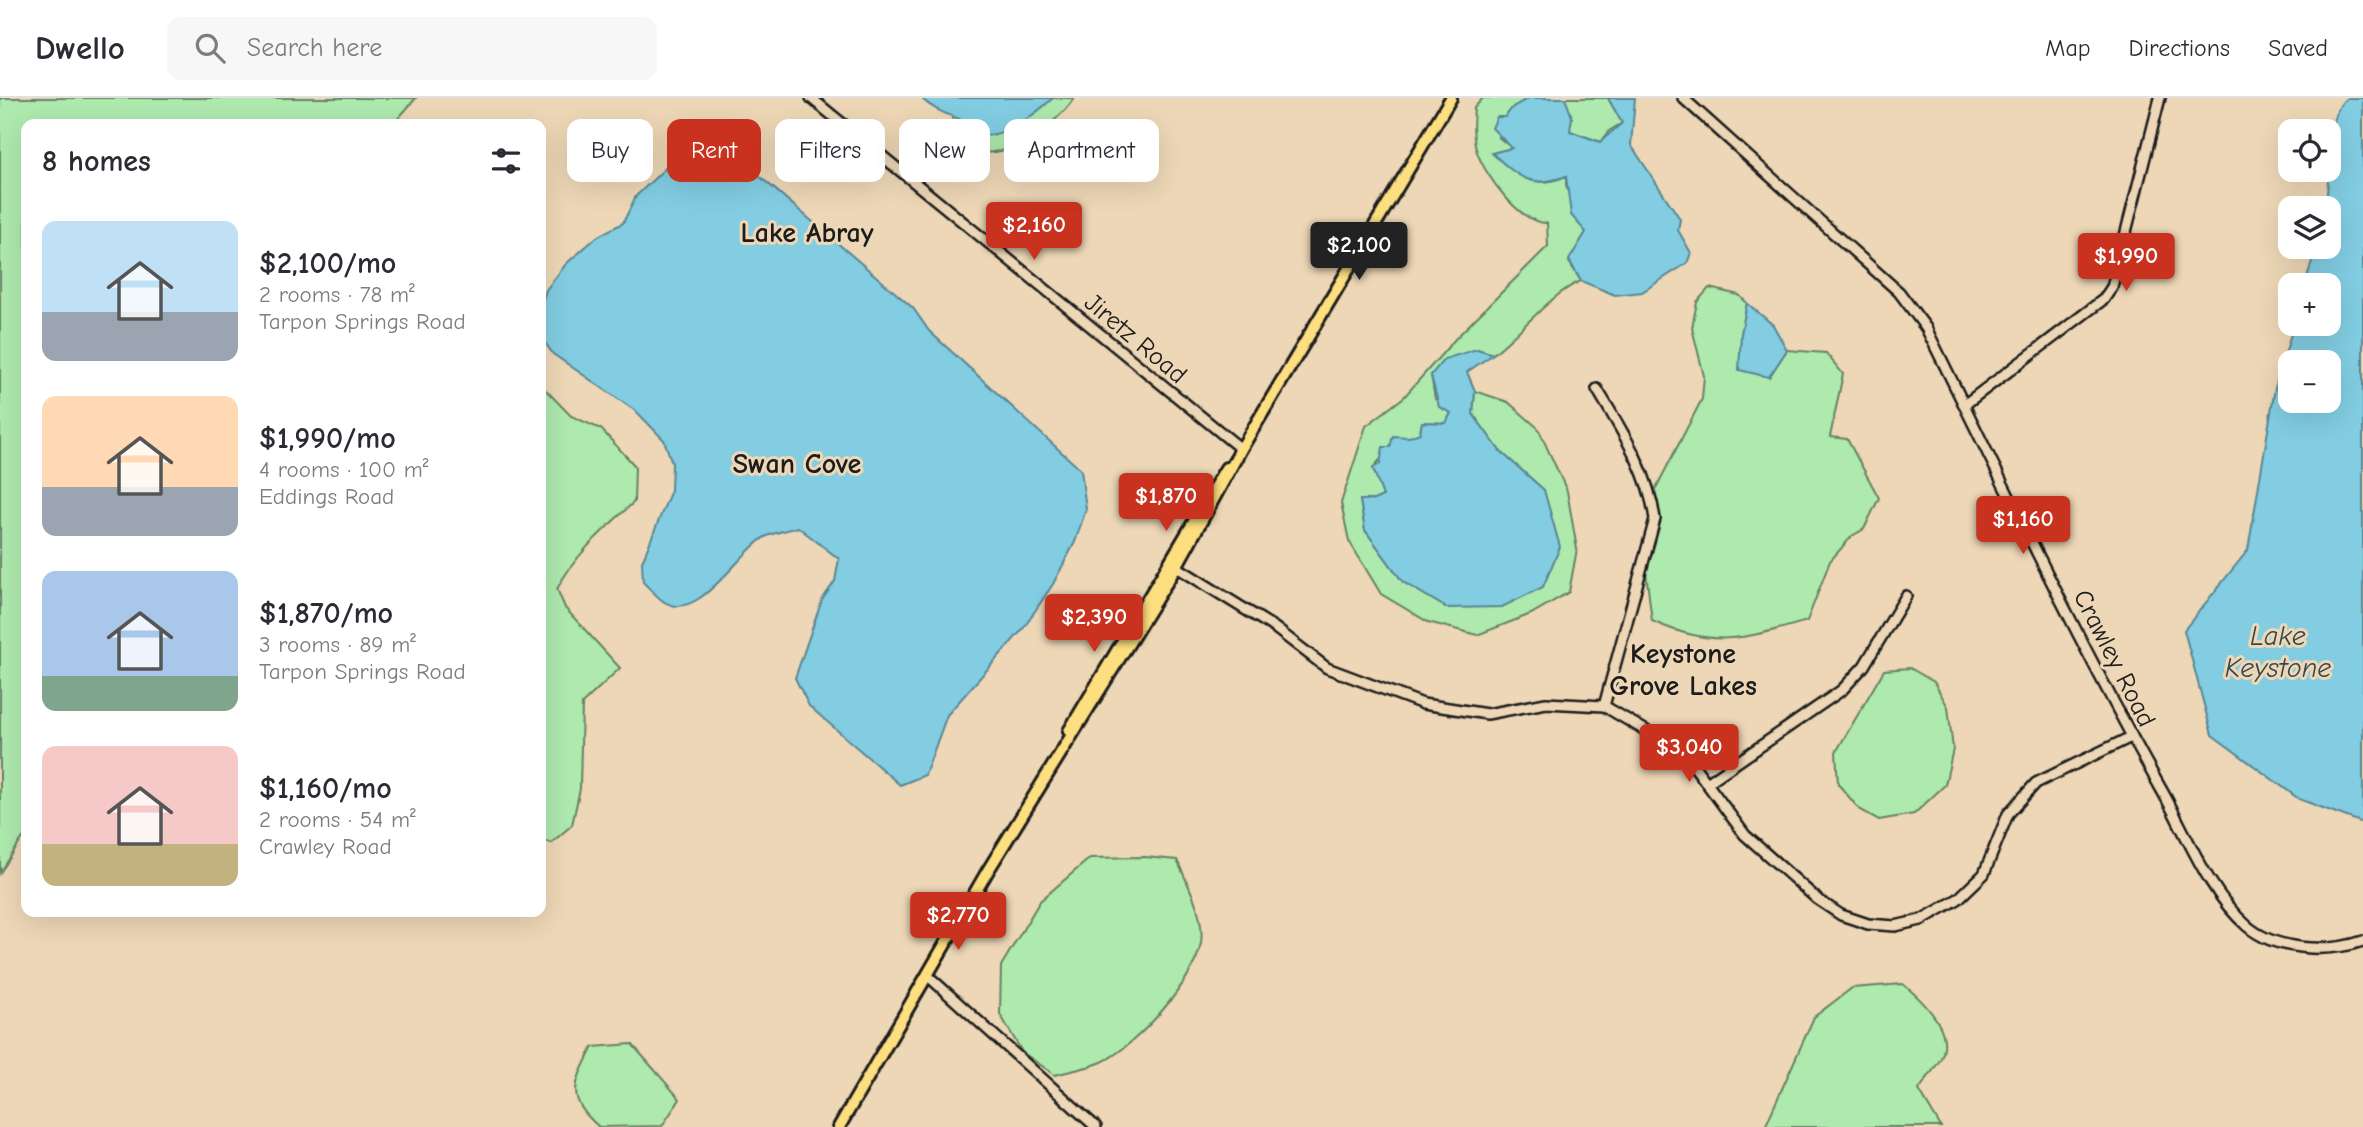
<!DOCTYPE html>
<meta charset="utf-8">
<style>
body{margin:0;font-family:"Comic Neue",sans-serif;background:#f7f7f7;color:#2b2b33;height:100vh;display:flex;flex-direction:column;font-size:26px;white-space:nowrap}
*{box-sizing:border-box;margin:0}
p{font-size:23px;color:#7c7c81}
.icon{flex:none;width:38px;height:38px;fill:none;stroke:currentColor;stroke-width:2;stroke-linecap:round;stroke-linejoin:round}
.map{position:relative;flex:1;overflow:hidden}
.drawer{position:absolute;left:21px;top:21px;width:525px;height:798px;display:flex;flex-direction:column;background:#fff;border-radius:14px;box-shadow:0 7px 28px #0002}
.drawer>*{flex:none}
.hud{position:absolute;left:567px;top:21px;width:665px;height:63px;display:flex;gap:14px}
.controls{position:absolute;left:2278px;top:21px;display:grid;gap:14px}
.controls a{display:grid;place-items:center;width:63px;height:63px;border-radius:14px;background:#fff;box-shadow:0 7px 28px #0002;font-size:35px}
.price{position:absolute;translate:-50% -60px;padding:0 16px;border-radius:7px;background:#c8321e;color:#fff;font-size:23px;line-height:46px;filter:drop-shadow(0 2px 4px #0008)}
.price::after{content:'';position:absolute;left:50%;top:42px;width:21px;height:16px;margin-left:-10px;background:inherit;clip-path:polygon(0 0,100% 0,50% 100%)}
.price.selected{background:#222;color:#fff}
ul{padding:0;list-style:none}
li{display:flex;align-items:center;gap:21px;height:175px;padding:0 21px}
li span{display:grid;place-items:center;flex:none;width:196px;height:140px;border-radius:14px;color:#555}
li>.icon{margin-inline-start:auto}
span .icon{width:84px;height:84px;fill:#fffc;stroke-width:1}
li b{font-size:30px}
h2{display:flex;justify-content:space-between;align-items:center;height:84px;padding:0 21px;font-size:30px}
.chip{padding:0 24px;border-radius:14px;background:#fff;box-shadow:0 7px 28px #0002;font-size:24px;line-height:63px}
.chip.selected{background:#c8321e;color:#fff}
header{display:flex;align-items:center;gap:42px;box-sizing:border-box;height:98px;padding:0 35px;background:#fff;border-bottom:2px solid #e1e1e2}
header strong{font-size:33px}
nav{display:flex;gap:38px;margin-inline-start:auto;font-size:24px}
.search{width:490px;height:63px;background:#f7f7f7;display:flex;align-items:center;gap:18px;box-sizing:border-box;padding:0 24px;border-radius:14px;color:#7c7c81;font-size:26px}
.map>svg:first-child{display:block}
.green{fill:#aee9ae;stroke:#658265;stroke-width:2}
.water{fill:#82cde2;stroke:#598693;stroke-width:2;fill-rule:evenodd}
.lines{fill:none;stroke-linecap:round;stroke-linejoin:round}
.minor-casing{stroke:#1c1c1c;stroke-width:14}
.major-casing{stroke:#1c1c1c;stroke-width:16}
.minor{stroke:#edd7b6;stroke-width:9}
.major{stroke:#fddf80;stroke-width:10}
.labels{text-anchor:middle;stroke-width:6;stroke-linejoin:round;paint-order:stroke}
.street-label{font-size:26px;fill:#1c1c1c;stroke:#edd7b6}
.neighbourhood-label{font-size:28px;font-weight:bold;fill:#1c1c1c;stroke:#edd7b6}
.water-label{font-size:28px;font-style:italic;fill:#36484e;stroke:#edd7b6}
</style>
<header>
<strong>Dwello</strong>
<div class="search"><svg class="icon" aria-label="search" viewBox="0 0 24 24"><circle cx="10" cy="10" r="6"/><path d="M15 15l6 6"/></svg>Search here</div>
<nav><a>Map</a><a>Directions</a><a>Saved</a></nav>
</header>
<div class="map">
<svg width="2363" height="1029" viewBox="0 0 2363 1029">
<rect width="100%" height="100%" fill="#edd7b6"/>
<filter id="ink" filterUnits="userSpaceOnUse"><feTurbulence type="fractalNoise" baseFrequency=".0143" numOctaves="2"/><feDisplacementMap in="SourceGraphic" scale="14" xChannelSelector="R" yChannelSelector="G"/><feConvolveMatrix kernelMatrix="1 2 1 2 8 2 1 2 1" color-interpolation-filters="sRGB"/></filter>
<g filter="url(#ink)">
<path class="green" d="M0 0H416L396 23 399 26H26V735L0 775Z
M1053 0H1074C1067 12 1058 19 1048 28 1016 54 997 56 957 56L952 20 960 21 976 35 1012 30Z
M1483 0H1529L1513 9 1505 19 1498 39 1512 50 1492 55C1517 77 1533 93 1566 78V87L1586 135 1569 164 1581 183C1551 195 1521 235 1493 256L1477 251 1431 277 1435 301 1451 315 1446 325 1422 324 1420 335 1390 350 1373 370 1383 398 1374 402H1360L1365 432 1403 484 1447 510 1544 392 1500 353 1473 316 1475 293 1508 304 1538 330 1567 393 1577 451 1569 494 1531 516 1477 537 1428 524 1381 496 1349 443 1341 405 1366 328 1404 299 1456 240 1548 148 1547 125C1520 126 1485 77 1477 54 1472 40 1473 24 1474 10Z
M1565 0H1608L1622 25 1609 33 1601 44 1570 33Z
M1709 190 1739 197 1747 205 1741 236 1769 279 1787 252 1826 255 1843 276 1830 339 1847 341 1879 400 1864 431 1852 438 1830 463 1807 523C1744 541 1714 551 1652 523L1646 474 1659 422 1655 392 1702 301 1704 278 1692 230 1697 204Z
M541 287 571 318 601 331 635 368 634 404C606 430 575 456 557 491L565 510 620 570 582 606 580 691 572 727 551 745 541 741Z
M1910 570 1934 584 1948 609 1953 651 1945 687 1914 716 1879 722 1859 711 1838 686 1836 654 1884 572Z
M1145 759 1177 762C1188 787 1205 817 1201 845 1195 883 1136 948 1102 964 1088 970 1070 973 1055 977L1022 954 1000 916 1001 868 1040 803 1090 760Z
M1903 886C1921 901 1955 932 1941 960 1935 971 1926 981 1919 992L1941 1029H1765L1814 919 1852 890Z
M632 946 680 1001 662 1028 599 1029C565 999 574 986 593 949Z"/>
<path class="water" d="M921 0H1053C1037 15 999 45 976 35 969 32 965 24 959 21 944 15 932 11 921 0Z
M1529 0H1565L1572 19 1570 33 1600 44 1622 25 1608 0H1635L1631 47 1680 121 1678 132 1691 155 1687 165 1642 194 1615 197 1581 183 1569 162 1586 134 1571 117 1566 78C1530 92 1518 78 1492 55L1512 50 1492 30 1497 19H1505L1513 9Z
M2347 0H2363V725L2299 701 2212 637 2184 532 2248 452 2275 290 2294 226H2329V187H2305L2316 149H2329V110H2325C2331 85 2325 13 2347 0ZM2329 264V303H2291V264Z
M704 38 721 45 913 210 929 233 1081 372 1086 411 1075 444 1053 486 1023 531 947 617 925 677 900 687 809 608 795 580 822 502 835 483 839 461 798 429C788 432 776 434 767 438 740 451 698 528 663 503 656 498 649 490 643 484L642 464 671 392 672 365 664 342 637 314 553 256 541 239V207L546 192 566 166 598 138 623 125 636 98 697 40Z
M1747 205 1773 227 1787 252 1769 279 1739 272 1741 236Z
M1477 251 1493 256 1467 274 1475 293 1473 316 1500 353 1544 392 1560 449 1543 489 1502 509 1447 510 1403 484 1365 432 1360 402H1374L1383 398 1373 370 1380 366 1383 349H1390L1393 338 1409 339 1420 335 1422 324 1446 325 1451 315 1439 309 1431 277 1444 261Z"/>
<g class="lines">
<defs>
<path id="minor" d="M811 0 1241 351
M1683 0 1899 194 1926 230C2004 387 2079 546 2165 698 2188 740 2210 796 2247 828 2276 853 2328 855 2363 843
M1597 291C1622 333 1648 372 1655 421L1604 608
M1964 307 2104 201 2112 189 2160 0
M1172 466 1275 530 1327 570 1423 606 1487 616 1546 605 1604 608 1665 644 1694 668 1745 737 1817 801 1841 817 1868 826 1895 828 1921 822 1958 801 1984 776 2008 716 2036 685 2131 639
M1707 685 1842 592 1864 568 1906 498
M927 877 1096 1029"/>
<path id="major" d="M1069 633 1226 370
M839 1029 987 774 1176 469 1241 351 1451 0"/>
</defs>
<use href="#minor" class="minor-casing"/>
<use href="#major" class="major-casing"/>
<use href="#minor" class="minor"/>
<use href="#major" class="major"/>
</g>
</g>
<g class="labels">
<g class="street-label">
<text transform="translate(1136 240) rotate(40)" y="9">Jiretz Road</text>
<text transform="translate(2115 560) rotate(63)" y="9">Crawley Road</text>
</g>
<g class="neighbourhood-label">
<text x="807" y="144">Lake Abray</text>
<text x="797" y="375">Swan Cove</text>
<text x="1683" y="565">Keystone<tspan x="1683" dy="32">Grove Lakes</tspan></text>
</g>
<g class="water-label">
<text x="2278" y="547">Lake<tspan x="2278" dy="32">Keystone</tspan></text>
</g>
</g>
</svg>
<div class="controls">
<a><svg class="icon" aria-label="locate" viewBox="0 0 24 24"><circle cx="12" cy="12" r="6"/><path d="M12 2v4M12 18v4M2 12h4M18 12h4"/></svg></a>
<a><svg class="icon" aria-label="layers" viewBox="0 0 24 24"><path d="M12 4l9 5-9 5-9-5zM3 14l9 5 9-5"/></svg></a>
<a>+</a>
<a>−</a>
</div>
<b class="price" style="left:1034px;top:164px">$2,160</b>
<b class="price selected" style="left:1359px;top:184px">$2,100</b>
<b class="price" style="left:2126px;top:195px">$1,990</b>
<b class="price" style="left:1166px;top:435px">$1,870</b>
<b class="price" style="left:2023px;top:458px">$1,160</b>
<b class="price" style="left:1094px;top:556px">$2,390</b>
<b class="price" style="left:1689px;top:686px">$3,040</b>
<b class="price" style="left:958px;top:854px">$2,770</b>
<div class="hud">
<a class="chip">Buy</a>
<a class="chip selected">Rent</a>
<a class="chip">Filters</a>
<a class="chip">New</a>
<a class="chip">Apartment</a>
</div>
<section class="drawer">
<h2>8 homes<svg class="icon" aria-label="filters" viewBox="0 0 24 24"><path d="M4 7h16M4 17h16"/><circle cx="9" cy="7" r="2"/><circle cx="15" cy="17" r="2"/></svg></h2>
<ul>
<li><span style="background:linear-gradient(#bfe0f5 65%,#9aa5b1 0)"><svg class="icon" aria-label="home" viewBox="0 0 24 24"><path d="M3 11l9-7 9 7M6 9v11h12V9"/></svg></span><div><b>$2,100/mo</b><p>2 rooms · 78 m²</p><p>Tarpon Springs Road</p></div></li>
<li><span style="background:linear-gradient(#ffd9b3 65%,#9aa5b1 0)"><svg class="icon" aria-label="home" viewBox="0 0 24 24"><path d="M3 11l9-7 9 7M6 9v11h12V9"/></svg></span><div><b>$1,990/mo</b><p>4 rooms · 100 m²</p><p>Eddings Road</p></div></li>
<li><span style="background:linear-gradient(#a9c7e8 75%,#7fa58c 0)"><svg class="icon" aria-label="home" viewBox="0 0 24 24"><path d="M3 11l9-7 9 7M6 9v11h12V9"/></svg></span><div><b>$1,870/mo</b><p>3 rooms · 89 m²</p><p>Tarpon Springs Road</p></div></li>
<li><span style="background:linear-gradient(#f6c9c9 70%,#c2b280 0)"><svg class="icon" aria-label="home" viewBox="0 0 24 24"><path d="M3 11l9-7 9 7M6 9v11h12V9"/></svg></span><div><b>$1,160/mo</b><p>2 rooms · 54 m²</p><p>Crawley Road</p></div></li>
</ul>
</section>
</div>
